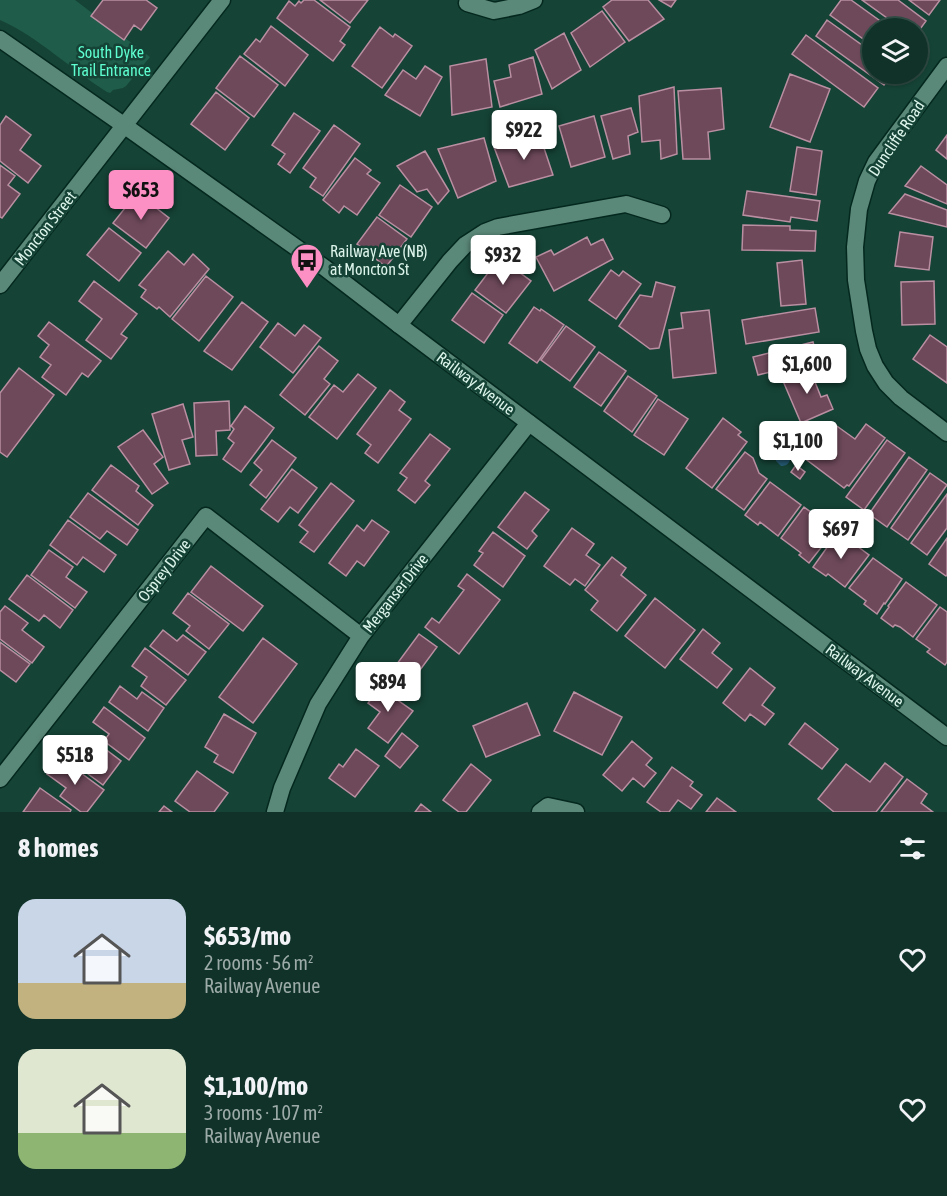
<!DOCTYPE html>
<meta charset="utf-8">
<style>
body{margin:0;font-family:"Asap Condensed",sans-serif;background:#193a30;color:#f1f3f6;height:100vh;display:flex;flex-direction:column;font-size:22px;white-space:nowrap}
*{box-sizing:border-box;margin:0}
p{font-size:20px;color:#9caaa8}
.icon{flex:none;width:33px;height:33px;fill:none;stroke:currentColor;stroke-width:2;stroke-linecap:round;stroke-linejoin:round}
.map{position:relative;height:812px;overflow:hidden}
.drawer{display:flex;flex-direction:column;background:#103228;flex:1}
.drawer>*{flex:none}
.controls{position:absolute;left:862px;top:18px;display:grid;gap:12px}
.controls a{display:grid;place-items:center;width:66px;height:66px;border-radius:50%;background:#103228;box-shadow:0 2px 4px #0004,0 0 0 2px #304d45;font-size:30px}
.price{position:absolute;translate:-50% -51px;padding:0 14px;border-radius:6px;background:#fff;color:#222;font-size:20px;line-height:39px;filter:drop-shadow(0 2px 3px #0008)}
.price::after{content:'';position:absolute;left:50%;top:36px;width:18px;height:14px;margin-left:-9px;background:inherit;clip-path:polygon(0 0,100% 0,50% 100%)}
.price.active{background:#fc8fc3;color:#111}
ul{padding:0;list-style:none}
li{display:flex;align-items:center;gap:18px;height:150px;padding:0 18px}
li span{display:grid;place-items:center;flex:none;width:168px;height:120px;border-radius:18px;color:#555}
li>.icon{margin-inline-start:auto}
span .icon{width:72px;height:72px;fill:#fffc;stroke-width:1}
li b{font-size:26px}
h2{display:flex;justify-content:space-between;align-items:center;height:72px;padding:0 18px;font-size:26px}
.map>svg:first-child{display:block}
.green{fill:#1f5c4a}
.water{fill:#265e78}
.building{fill:#6e495a;stroke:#b98fa1;stroke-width:1.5}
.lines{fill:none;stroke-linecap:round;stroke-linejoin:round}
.minor-casing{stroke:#04281e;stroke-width:19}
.tertiary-casing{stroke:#04281e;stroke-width:19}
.minor{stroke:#5b8979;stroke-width:16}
.tertiary{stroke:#5b8979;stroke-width:16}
.labels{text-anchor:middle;stroke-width:5;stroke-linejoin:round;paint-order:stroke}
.park-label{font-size:16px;fill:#5efed0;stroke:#154336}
.street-label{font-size:16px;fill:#dcf4ea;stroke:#154336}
.poi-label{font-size:16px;fill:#dcf4ea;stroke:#154336;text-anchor:start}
</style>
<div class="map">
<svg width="947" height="812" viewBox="0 0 947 812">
<rect width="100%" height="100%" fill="#154336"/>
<path class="green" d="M0 0H75L150 57 126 86 123 88 113 90 110 93 107 92C70 69 40 38 0 20Z"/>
<path class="water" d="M789 436C793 435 796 436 800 439L799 445 795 446V451C789 457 792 466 781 466L776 461V456L773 447 777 442 784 441Z"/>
<path class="building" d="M103 0H146L157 8 141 30 134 25 124 40 91 16Z
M304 0H314L350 27 340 41 345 45 333 61 277 18 289 1 295 6 299 1 301 3Z
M320 0H368L350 23Z
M612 0H648L664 19 629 41 603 7Z
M659 0H676L671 7Z
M841 0H851L890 28H873V46L830 15Z
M862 0H898L926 21 918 32V28H901Z
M909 0H940L929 15Z
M602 11 625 42 590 67 571 33Z
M827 20 873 53V74H892L884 85 816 36Z
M271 26 308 55 285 86 244 54 256 39 260 42Z
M380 27 393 37 395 34 412 46 382 88 352 66Z
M564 33 581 70 552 89 535 50Z
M806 35 878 88 864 107 792 54Z
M240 56 278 85 254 117 216 88Z
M533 57 542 94 500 107 494 81 511 77 509 65Z
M486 59 492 107 452 115 450 66Z
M425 66 442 77 420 116 385 95 403 70 416 79Z
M790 74 830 89 810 142 770 127Z
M674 87 677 154 661 159 660 140 642 142 639 96Z
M721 88 724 129 708 132 710 159H683L678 91Z
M216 92 249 118 225 150 191 124Z
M631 108 638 132 628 136 630 154 613 159 601 116Z
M294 113 320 131 290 173 278 164 285 154 272 145Z
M6 116 31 135 20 150 41 166 28 183 0 161V125Z
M594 116 605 157 571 167 559 126Z
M334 125 360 144 323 196 310 187 316 178 303 168Z
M947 135V159L936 150Z
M540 136 553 175 509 187 494 147Z
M484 138 496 181 458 198 438 149Z
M797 147 822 151 816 195 790 191Z
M425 151 449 191 438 204 427 189 417 192 397 166Z
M355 158 371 170 367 174 380 183 357 215 344 206 339 213 323 200Z
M0 165 15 176 8 185 20 194 2 218 0 217Z
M921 166 947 185V204L905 186Z
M400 185 432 207 411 237 379 215Z
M747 191 820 201 817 221 791 217 790 222 743 215Z
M137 193 169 218 146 248 113 223Z
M905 194 947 210V227L889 213Z
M377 217 407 239 386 267 357 244Z
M743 225 790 226V230L816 231 815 251 742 250Z
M109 228 141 253 119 281 87 255Z
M900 232 933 237 929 270 895 266Z
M587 237 591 245 603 239 613 259 554 291 536 257 551 250 554 255Z
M168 251 184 265 193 254 209 269 170 317 159 307 157 309 141 297 146 290 139 285Z
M802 260 806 304 781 306 777 263Z
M504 261 531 281 506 313 475 290 491 269 495 272Z
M611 270 619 276 623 271 641 284 616 319 589 300Z
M206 276 233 297 199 341 172 319Z
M94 281 137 314 121 334 127 338 111 359 86 340 102 319 79 301Z
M934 281 935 324 902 325 901 282Z
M656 282 675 287 659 348 650 349 619 326 640 295 652 297Z
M472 293 503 315 484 343 452 320Z
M242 302 268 322 232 370 204 351Z
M534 307 540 311 541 309 564 325 537 363 509 343Z
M815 308 819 332 746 344 742 320Z
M709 310 716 373 673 378 669 330 683 328 681 313Z
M49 322 101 361 88 377 82 373 66 395 42 377 51 365 40 357 49 345 38 336Z
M278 323 295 336 304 325 321 338 293 373 260 347Z
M566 326 595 347 570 381 541 360Z
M930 335 947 347V383L913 359Z
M813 342 818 361 758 375 753 357Z
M319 346 338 361 324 379 330 384 305 415 280 395Z
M599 352 626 371 601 406 574 387Z
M815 367 821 379 815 382 821 397 827 395 833 409 801 423 783 381Z
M19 368 54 395 7 457 0 452V393Z
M358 374 376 388 337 439 309 417 334 385 343 392Z
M628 376 657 396 632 432 604 411Z
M390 390 405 402 399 410 411 419 378 463 365 453 371 445 357 434Z
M658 399 688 419 664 455 634 435Z
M229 401 230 430 216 431 217 455 196 456 194 403Z
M183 404 193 437 182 440 190 464 169 470 152 414Z
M245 406 274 428 241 472 223 459 234 443 228 438 234 429 231 426Z
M723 418 741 432 738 435 747 442 712 488 686 468Z
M834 424 855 439 866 424 885 438 849 486 847 485 844 488 799 454 817 430 825 436Z
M143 430 163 457 154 464 168 483 152 494 118 447Z
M430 434 450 449 425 481 430 485 415 503 398 490 407 478 400 473Z
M272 440 296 458 266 498 250 485 262 470 254 463Z
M887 440 905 453 864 510 846 497Z
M745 452 753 458 759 473 767 479 744 510 716 489Z
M909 457 927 470 887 527 869 514Z
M111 465 139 486 136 491 153 505 138 525 92 490Z
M796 465 805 472 800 479 791 472Z
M292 469 317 488 298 513 290 507 278 522 261 509Z
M930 473 947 485 908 540 891 528Z
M770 482 801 505 778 536 760 522 758 525 745 515Z
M331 483 354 501 314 552 300 542 308 532 299 525Z
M525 492 549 510 532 531 537 536 527 549 498 527Z
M88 493 138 530 127 545 107 531 100 539 70 517Z
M947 494V528L927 555 911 543Z
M804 507 835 530 809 563 799 555 801 553 781 538Z
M68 520 116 555 104 572 83 557 77 565 50 545Z
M372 520 389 532 364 566 357 561 346 576 329 563 357 525 364 531Z
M572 528 594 544 586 555 600 565 585 586 575 579 570 585 544 566Z
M493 532 525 556 503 587 474 565 483 553 479 551Z
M838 532 869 555 845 587 828 574 826 576 813 567Z
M947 538V575L946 576 929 564Z
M49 550 73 567 66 577 87 592 75 608 31 575Z
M612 557 626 568 621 575 646 595 617 631 591 610 598 601 585 590Z
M873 558 902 579 885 604 884 603 877 614 864 604 866 601 849 588Z
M211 566 263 606 243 631 191 592Z
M467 574 500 600 459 654 425 627 432 618 439 623 464 590 458 586Z
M27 575 73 610 60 628 44 615 39 621 9 599Z
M906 582 937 605 913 637 900 627 895 625 893 627 881 618 889 607 888 606Z
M188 593 229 624 209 649 186 631 190 626 173 613Z
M655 598 695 630 665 668 625 636Z
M5 606 28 623 22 630 44 647 32 663 0 639V612Z
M940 607 947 612V662L945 665 927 652 930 649 916 639Z
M703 629 720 643 712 653 732 669 717 688 680 659Z
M163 630 177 641 183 635 206 652 188 675 150 646Z
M419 634 437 647 406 689 388 676Z
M263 638 297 664 253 723 219 697Z
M0 642 30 664 16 682 0 670Z
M145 648 186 680 166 705 141 686 147 677 132 666Z
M750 668 775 688 762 705 774 714 765 725 750 714 745 721 723 703Z
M384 683 402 697 399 701 413 711 388 743 368 728 380 712 368 703Z
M120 686 137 699 142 692 164 708 148 731 109 702Z
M574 692 622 717 602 755 554 731Z
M527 703 540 735 486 757 473 726Z
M104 707 145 738 129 760 104 741 109 734 93 722Z
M224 714 256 733 233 773 214 762 218 755 205 747Z
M805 723 838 749 822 769 789 744Z
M402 733 418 746 400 768 385 756Z
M74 737 91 750 96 742 121 761 103 785 61 754Z
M632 741 652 758 646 765 656 773 644 787 633 778 622 791 603 775Z
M356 749 379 766 355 797 329 778 339 764 343 767Z
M59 757 104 790 87 812H81L60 796 66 788 47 774Z
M885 763 903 777 876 812H834L818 799 846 764 870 782Z
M471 764 491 780 466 812H459L443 800Z
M672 767 693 782 690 786 702 795 691 809 678 800 669 812H661L647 802Z
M197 771 228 793 214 812H190L175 801Z
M907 779 927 794 921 803 933 812H881Z
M40 788 71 810 70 812H23Z
M717 798 736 812H706Z
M421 804 431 812H415Z
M164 806 172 812H159Z"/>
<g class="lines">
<defs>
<path id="minor" d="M467 3 494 11 519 6 534 0
M0 39 125 126
M947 66 876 162 867 181 859 209 855 247 856 280 864 331 868 349 875 366 886 383 901 398 947 433
M399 325 450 261 465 245 485 232 498 227 626 204 662 215
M0 779 206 516 361 636
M275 812 282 788 318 704 361 636 529 423
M540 812 548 806 576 812"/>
<path id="tertiary" d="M125 126 325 268 399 325 947 737
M0 285 222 0"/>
</defs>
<use href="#minor" class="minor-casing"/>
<use href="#tertiary" class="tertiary-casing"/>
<use href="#minor" class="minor"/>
<use href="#tertiary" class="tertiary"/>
</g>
<defs>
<symbol id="bus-pin" viewBox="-11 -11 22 30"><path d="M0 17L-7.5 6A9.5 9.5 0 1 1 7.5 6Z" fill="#fc8fc3" stroke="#154336"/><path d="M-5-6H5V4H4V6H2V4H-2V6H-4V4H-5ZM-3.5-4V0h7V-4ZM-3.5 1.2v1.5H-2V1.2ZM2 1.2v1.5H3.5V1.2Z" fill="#111"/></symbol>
</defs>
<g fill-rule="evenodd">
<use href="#bus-pin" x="288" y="241" width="38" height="52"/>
</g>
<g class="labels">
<g class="park-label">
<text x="111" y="58">South Dyke<tspan x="111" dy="18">Trail Entrance</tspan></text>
</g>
<g class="street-label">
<text transform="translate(896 138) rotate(-56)" y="6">Duncliffe Road</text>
<text transform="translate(45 228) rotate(-52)" y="6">Moncton Street</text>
<text transform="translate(476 383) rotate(37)" y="6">Railway Avenue</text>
<text transform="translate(164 570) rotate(-52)" y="6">Osprey Drive</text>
<text transform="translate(395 593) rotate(-52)" y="6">Merganser Drive</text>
<text transform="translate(865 675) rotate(37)" y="6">Railway Avenue</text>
</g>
<g class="poi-label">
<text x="330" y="257">Railway Ave (NB)<tspan x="330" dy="18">at Moncton St</tspan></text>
</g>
</g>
</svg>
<div class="controls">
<a><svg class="icon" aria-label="layers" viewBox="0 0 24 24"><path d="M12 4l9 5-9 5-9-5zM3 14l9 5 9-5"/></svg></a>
</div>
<b class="price" style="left:524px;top:161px">$922</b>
<b class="price active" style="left:141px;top:221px">$653</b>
<b class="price" style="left:503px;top:286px">$932</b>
<b class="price" style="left:807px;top:395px">$1,600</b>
<b class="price" style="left:798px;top:472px">$1,100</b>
<b class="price" style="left:841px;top:560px">$697</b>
<b class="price" style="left:388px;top:713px">$894</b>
<b class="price" style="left:75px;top:786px">$518</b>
</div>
<section class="drawer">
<h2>8 homes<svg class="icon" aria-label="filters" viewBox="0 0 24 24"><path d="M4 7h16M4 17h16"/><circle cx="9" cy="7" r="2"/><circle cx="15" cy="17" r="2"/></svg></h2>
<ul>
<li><span style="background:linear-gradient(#c9d6e8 70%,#c2b280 0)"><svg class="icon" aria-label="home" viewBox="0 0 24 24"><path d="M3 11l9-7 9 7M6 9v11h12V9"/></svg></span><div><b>$653/mo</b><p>2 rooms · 56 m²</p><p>Railway Avenue</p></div><svg class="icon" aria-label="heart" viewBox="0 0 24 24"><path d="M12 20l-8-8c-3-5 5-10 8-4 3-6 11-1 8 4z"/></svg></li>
<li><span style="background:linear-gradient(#dfe7d0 70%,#8fb573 0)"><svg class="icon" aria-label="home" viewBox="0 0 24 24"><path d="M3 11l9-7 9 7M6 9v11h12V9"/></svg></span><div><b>$1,100/mo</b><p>3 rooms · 107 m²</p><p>Railway Avenue</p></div><svg class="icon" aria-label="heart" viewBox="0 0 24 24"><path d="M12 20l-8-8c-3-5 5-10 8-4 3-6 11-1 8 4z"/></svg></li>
</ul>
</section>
